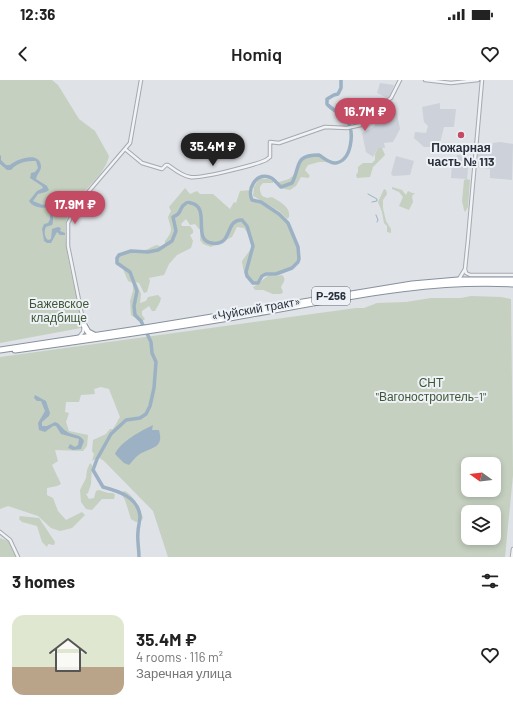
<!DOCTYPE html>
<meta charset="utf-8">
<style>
body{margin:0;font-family:Barlow,sans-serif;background:#f2f2f2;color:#222;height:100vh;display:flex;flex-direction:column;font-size:15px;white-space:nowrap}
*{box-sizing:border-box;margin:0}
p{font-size:13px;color:#767676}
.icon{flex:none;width:22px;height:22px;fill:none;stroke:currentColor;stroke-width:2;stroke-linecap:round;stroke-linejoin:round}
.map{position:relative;height:477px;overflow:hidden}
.sheet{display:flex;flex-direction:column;background:#fff;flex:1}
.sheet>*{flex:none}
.needle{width:26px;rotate:285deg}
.fabs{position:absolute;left:461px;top:377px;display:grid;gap:8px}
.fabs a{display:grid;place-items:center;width:40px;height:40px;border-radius:8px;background:#fff;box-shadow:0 2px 6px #0003;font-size:20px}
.price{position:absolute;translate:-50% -34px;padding:0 9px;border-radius:14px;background:#c34c64;color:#fff;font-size:13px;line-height:26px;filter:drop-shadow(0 1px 2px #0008)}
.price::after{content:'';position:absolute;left:50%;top:24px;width:12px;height:9px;margin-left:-6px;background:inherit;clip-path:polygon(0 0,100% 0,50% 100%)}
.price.selected{background:#222;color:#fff}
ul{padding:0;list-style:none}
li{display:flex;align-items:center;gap:12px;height:100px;padding:0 12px}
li+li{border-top:1px solid #e0e0e0}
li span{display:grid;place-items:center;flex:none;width:112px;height:80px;border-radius:12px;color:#555}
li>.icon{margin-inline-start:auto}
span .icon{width:48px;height:48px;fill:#fffc;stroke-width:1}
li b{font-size:17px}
h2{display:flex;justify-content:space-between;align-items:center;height:48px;padding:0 12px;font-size:17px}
.status{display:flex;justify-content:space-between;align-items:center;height:28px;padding:0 20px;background:#fff;direction:ltr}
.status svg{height:11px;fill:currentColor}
header{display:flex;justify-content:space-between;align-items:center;height:52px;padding:0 12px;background:#fff;font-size:18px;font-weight:600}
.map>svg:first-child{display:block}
.built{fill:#cdd1d9}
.green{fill:#c5d0c0;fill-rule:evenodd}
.water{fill:#9cb2c4}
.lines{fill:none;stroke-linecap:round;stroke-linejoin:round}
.stream{stroke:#9cb2c4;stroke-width:1}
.river{stroke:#9cb2c4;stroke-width:3.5}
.minor-casing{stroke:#a5a9b1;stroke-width:4.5}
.highway-casing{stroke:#87919c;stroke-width:7}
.minor{stroke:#f1f3f5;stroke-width:2.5}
.highway{stroke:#fff;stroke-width:5}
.poi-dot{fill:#c34c64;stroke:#eef1f5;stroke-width:1.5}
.labels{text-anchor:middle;stroke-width:4;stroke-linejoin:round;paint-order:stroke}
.shield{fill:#eef1f5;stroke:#646b74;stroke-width:1}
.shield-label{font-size:11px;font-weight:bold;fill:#29313d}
.poi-label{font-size:12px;font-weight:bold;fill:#29313d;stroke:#eef1f5}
.park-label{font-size:12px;fill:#3f5737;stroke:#eef1f5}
.street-label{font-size:12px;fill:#29313d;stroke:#eef1f5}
</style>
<div class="status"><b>12:36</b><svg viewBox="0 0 49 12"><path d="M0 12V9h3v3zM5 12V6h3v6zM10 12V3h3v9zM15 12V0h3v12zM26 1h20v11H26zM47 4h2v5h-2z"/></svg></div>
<header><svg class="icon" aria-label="back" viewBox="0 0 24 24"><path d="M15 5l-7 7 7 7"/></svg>Homiq<svg class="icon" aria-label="heart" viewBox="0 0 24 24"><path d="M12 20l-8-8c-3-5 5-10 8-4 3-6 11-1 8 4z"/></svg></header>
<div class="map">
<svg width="513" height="477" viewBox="0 0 513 477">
<rect width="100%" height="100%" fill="#dfe2e7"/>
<path class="built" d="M380 3 394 5 389 19 377 13Z
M440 23V29H456L454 47H444L439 67H424L414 58 415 52 426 53 428 46 424 42 422 27Z
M396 29 400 49 393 62 384 63 385 68H378L373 77 366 72 362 53 375 46 373 33Z
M500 62 513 64 512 100 490 98V89L477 87 478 73 491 74 493 63Z
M457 75H466L469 78 467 99 451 98 452 84 456 85Z
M396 76 414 81 410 95 393 96 391 94Z"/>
<path class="green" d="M0 0H52L58 5 79 39 95 51 109 76C105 94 88 105 78 120 73 126 68 134 66 141 62 169 77 212 82 241L81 248 0 263Z
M378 68H382L385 75 373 87 370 97 357 98 356 95 358 92V87L363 83H372L375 80V74Z
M313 75H319L330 82H319L308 85 305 90 310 96 308 98 301 97 296 106 290 110 280 108 276 103 289 99 296 93 298 83 301 80Z
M259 99H269L273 101V103H263C258 107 260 111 262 116L267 118 272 117C280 122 291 127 289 137L287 139 279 131 253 116 254 107Z
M467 99 470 100 468 127 465 132 464 130 462 121 464 100Z
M392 107 402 110 406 115 408 111 412 113H415L412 116 413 122 409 130 399 126 403 117 399 112 392 109Z
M185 108 190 114 197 111 200 114H213L230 129 234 122 236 123 240 111 251 110 252 120 261 122 279 134 288 143 298 167V182L288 190 276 194 269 193 262 196 258 203C246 204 243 190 242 181L253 166 250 156 244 148 237 147 232 157 211 167 203 164 200 160 201 149H199L195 144 190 145 186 139 181 144 182 146H190L193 150V153L190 155 193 161 191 168 177 175 169 184 164 195 149 198 150 201 147 212 144 213 139 203 136 202 141 214 140 223 146 221 148 217 158 215 161 218 160 222 155 231H152L149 226 142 231V235L145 239 141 242 131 235 130 221 133 211V203L128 201 123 189 116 184V178C122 168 135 171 145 170 149 169 153 166 157 165L164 168 165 167V161C174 149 171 150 168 137L171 131 169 127Z
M384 109 386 110 387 114 383 120V128L386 141 391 149V153L387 152V146L384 143 382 132 378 122Z
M269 195 276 196 282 195C287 199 283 203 281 207L283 212 281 214H273L263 210H255L253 207 255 206Z
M471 216 501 217 511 219 513 395 505 477H168L153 431 104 381 98 377 92 381 94 374 92 371 93 360 106 354 110 349H113L120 337 109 309 101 307 94 309 95 314 81 315 79 322H66L65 332 69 333 66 342 69 351 88 355 87 366 83 371 55 370 58 381 52 385 61 404 57 406 47 408V415L53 418 58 431 66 440 82 432 85 435 72 448 60 451 51 448 38 436 8 426 0 429V277L356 228H364L377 223 406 222 431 218H461ZM468 384H494V410H468ZM468 432H494V458H468Z
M90 383 92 385 91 404 88 413 86 414 89 419 94 418 96 411 99 410 108 413H113L115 415 114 419H102L92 430 86 429 81 422 80 410 86 398 87 390Z
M125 411C135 417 139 428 143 438L141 441 136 442 131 439 125 420 122 415V412Z
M20 436 39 438 55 462 54 465 48 464 47 467 42 462 37 446 22 442 19 439Z
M0 458 8 461 16 477H0Z"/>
<path class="water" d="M0 75 1 76V80L6 85H10C18 78 41 71 41 87 41 91 37 94 36 99L47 106 49 110 46 112 38 114 33 121 43 125 51 122C53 125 54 143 52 145 50 146 47 146 46 147 44 151 44 157 48 160L51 159 52 149 58 147 61 148 60 151 65 153V155H60L57 152 51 163H47L44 161 42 149 44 144 48 143 50 139V129L48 127C42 129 32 127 29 121L37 111 43 108 42 106 30 98 31 93 35 92 38 88 36 81C26 81 18 82 11 90H7L0 84Z
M35 315 46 321 50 333 49 336 42 342V346H47L55 342C61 344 61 348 66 351 72 356 80 353 84 361L81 369 73 370 68 368 70 364 75 367 78 365 79 359 61 354 56 346H53L45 352 39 350 38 343 45 331 41 321H37L34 318Z
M153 345 152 350H159C164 368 153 367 140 374 135 377 133 381 129 385L124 383 115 374C121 361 141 351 153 345Z"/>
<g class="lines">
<path class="stream" d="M368 114 377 119V121L372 122
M376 135 378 140 377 142"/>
<path class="river" d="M139 477C139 469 137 460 138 452 138 447 140 441 140 436 138 417 118 411 103 407L93 390 97 379 111 354 126 340 140 338 146 334 150 326 154 308 156 282 152 273 151 262 141 241 135 235 134 226 137 211 130 192 117 183V178L119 175 131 171 148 172 158 170 172 161 176 151 173 137C175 136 177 135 178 134 181 131 181 126 185 124 187 122 188 122 191 123 211 127 192 160 211 163 234 167 224 139 242 140L247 146 253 166 246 192 247 196 253 203H258L262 196 266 194H276L292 188 298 182 299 179 298 167 288 143 279 134 261 122 252 120C247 110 255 93 269 97 274 98 277 104 281 107L292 103C301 87 293 75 319 75 324 78 330 84 336 83 352 80 354 53 348 42 343 34 333 31 327 24V19L334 15 338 14 341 8V0"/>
<defs>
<path id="minor" d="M425 0 451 3 478 0
M125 69 142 83 162 89 166 85H168C175 90 182 96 190 97 201 99 255 85 266 80L270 77V62L279 63 325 47 347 48 361 45 364 44 370 33 391 18 400 0
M465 189 466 193 470 195H513
M459 199 465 189 468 160 482 0
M79 257 83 252 84 245 68 166V143L78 124 130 63 141 0
M0 452 10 460 18 477
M512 477 513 469"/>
<path id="highway" d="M84 245 88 252 94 255
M0 270 151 247 412 204 458 200H513
M15 270C94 259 173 248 252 234 338 219 425 199 513 204"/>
</defs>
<use href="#minor" class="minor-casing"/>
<use href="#highway" class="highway-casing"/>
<use href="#minor" class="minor"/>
<use href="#highway" class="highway"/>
</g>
<circle class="poi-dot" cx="461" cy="55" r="4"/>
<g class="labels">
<rect class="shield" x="312" y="207" width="38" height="18" rx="3"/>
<g class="shield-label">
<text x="331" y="220">Р-256</text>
</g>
<g class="poi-label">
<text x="461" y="72">Пожарная<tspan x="461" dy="14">часть № 113</tspan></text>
</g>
<g class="park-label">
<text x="59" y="228">Бажевское<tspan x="59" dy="14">кладбище</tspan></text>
<text x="431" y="307">СНТ<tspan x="431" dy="14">"Вагоностроитель-1"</tspan></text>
</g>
<g class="street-label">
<text transform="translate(256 229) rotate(-10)" y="4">«Чуйский тракт»</text>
</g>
</g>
</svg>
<div class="fabs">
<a><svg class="needle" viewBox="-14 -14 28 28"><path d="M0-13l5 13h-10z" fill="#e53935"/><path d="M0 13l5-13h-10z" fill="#767676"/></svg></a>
<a><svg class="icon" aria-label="layers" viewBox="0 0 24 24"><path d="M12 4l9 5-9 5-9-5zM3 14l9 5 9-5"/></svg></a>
</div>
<b class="price" style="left:365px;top:52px">16.7M ₽</b>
<b class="price selected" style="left:213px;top:87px">35.4M ₽</b>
<b class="price" style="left:75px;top:145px">17.9M ₽</b>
</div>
<section class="sheet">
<h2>3 homes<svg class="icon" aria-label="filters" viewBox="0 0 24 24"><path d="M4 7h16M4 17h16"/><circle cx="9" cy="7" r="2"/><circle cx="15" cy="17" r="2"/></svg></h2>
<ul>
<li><span style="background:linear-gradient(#dfe7d0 65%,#b9a48a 0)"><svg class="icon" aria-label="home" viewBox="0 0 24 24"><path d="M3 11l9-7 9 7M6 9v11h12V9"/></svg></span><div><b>35.4M ₽</b><p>4 rooms · 116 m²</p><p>Заречная улица</p></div><svg class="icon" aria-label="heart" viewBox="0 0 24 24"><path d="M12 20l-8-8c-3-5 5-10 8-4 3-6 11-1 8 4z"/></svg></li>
</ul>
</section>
